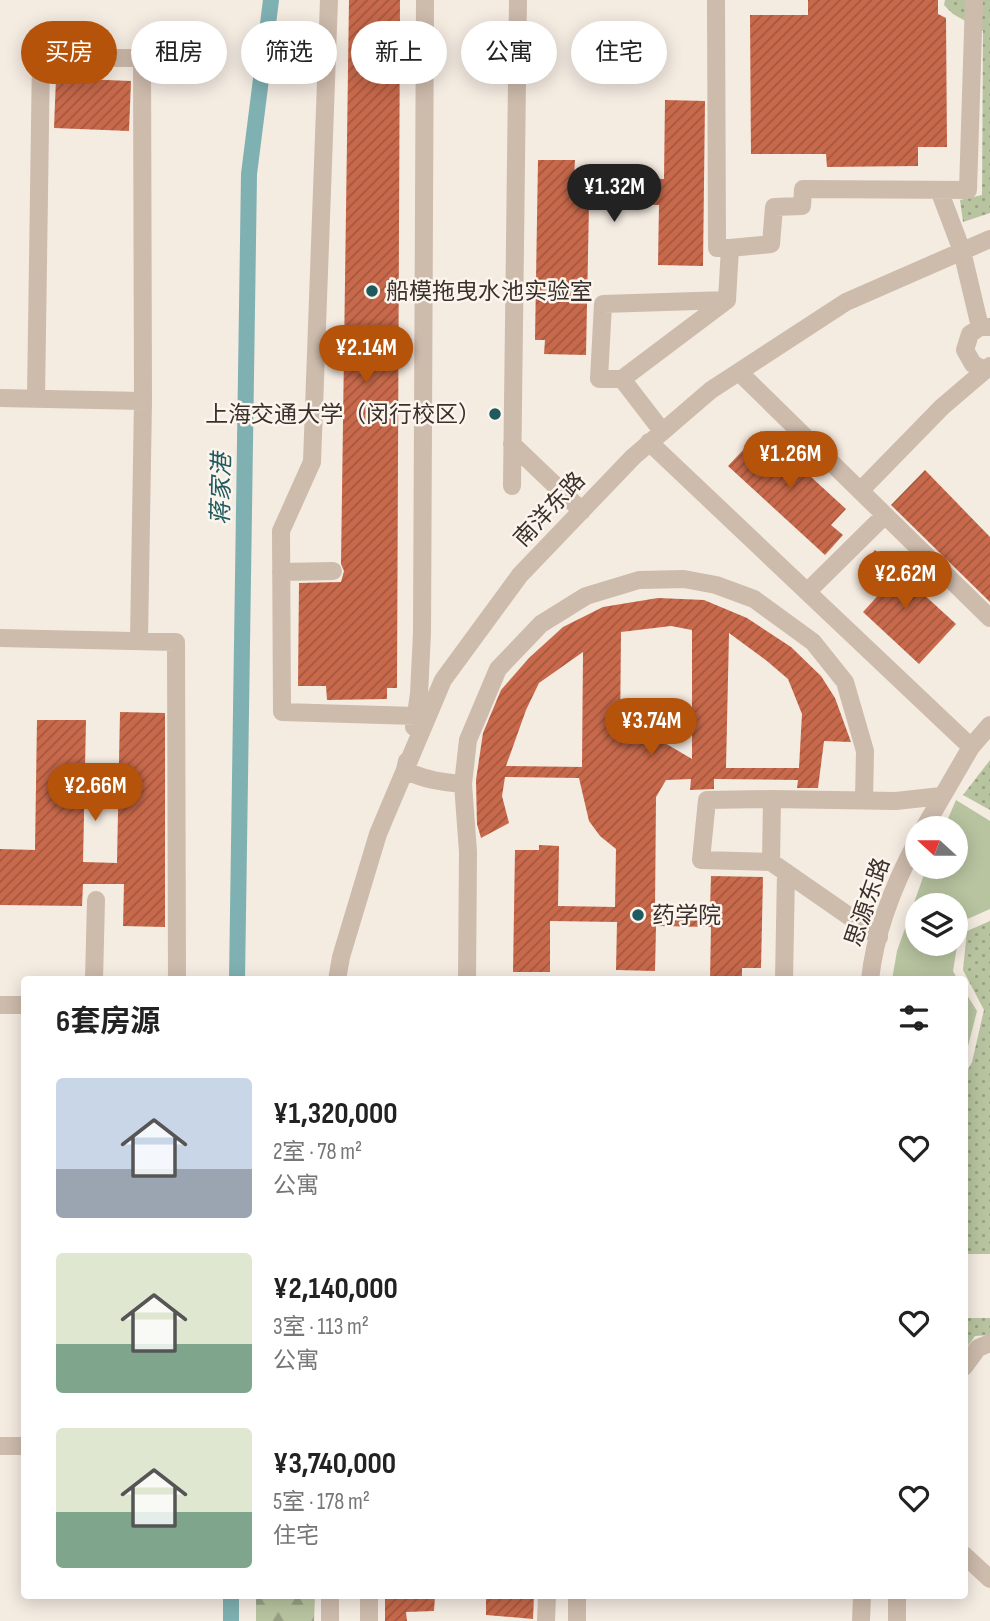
<!DOCTYPE html>
<html lang="zh">
<meta charset="utf-8">
<style>
body{margin:0;font-family:"Sofia Sans Condensed","Noto Sans SC",sans-serif;background:#f2f2f2;color:#222;height:100vh;display:flex;flex-direction:column;font-size:26px;white-space:nowrap}
*{box-sizing:border-box;margin:0}
p{font-size:23px;color:#767676}
.icon{flex:none;width:38px;height:38px;fill:none;stroke:currentColor;stroke-width:2;stroke-linecap:round;stroke-linejoin:round}
.map{position:relative;flex:1;overflow:hidden}
.sheet{position:absolute;left:21px;top:976px;width:947px;height:623px;display:flex;flex-direction:column;background:#fff;border-radius:7px;box-shadow:0 4px 18px #0003}
.sheet>*{flex:none}
.top-card{position:absolute;left:21px;top:21px;width:948px;height:63px;display:flex;gap:14px}
.needle{width:46px;rotate:291deg}
.tools{position:absolute;left:905px;top:816px;display:grid;gap:14px}
.tools a{display:grid;place-items:center;width:63px;height:63px;border-radius:50%;background:#fff;box-shadow:0 4px 18px #0003;font-size:35px}
.price{position:absolute;translate:-50% -60px;padding:0 16px;border-radius:24px;background:#b45309;color:#fff;font-size:23px;line-height:46px;filter:drop-shadow(0 2px 4px #0008)}
.price::after{content:'';position:absolute;left:50%;top:42px;width:21px;height:16px;margin-left:-10px;background:inherit;clip-path:polygon(0 0,100% 0,50% 100%)}
.price.active{background:#222;color:#fff}
ul{padding:0;list-style:none}
li{display:flex;align-items:center;gap:21px;height:175px;padding:0 35px}
li span{display:grid;place-items:center;flex:none;width:196px;height:140px;border-radius:7px;color:#555}
li>.icon{margin-inline-start:auto}
span .icon{width:84px;height:84px;fill:#fffc;stroke-width:1}
li b{font-size:30px}
h2{display:flex;justify-content:space-between;align-items:center;height:84px;padding:0 35px;font-size:30px}
.chip{padding:0 24px;border-radius:32px;background:#fff;box-shadow:0 4px 18px #0003;font-size:24px;line-height:63px}
.chip.active{background:#b45309;color:#fff}
.map>svg:first-child{display:block}
.grass{fill:url(#grass-dots)}
.forest{fill:url(#forest-firs)}
.garden{fill:#b8c4a0;fill-rule:evenodd}
.lines{fill:none;stroke-linecap:round;stroke-linejoin:round}
.canal{stroke:#7fb0b2;stroke-width:16}
.building{fill:url(#building-hatch);fill-rule:evenodd}
.minor{stroke:#cdbbac;stroke-width:18}
.poi-dot{fill:#1f5a5e;stroke:#fbf5ee;stroke-width:2.5}
.labels{text-anchor:middle;stroke-width:5;stroke-linejoin:round;paint-order:stroke}
.poi-label{font-size:23px;fill:#3b302b;stroke:#fbf5ee;text-anchor:start}
.street-label{font-size:23px;fill:#3b302b;stroke:#fbf5ee}
.water-label{font-size:24px;font-style:italic;fill:#1f5a5e;stroke:#fbf5ee}
</style>
<div class="map">
<svg width="990" height="1621" viewBox="0 0 990 1621">
<defs>
<pattern id="grass-dots" width="8" height="8" patternUnits="userSpaceOnUse" patternTransform="scale(1.75)"><rect width="8" height="8" fill="#b8c4a0"/><path d="M2 2h.1M6 6h.1" fill="none" stroke="#97a083" stroke-width="1.8" stroke-linecap="round"/></pattern>
<pattern id="forest-firs" width="22" height="20" patternUnits="userSpaceOnUse" patternTransform="scale(1.75)"><rect width="22" height="20" fill="#b8c4a0"/><path d="M5 1l3.5 6h-7zM16 11l3.5 6h-7z" fill="#97a083"/></pattern>
<pattern id="building-hatch" width="6" height="6" patternUnits="userSpaceOnUse" patternTransform="scale(1.75)"><rect width="6" height="6" fill="#c8694b"/><path d="M-1 1l2-2M0 6l6-6M5 7l2-2" fill="none" stroke="#a4573f"/></pattern>
</defs>
<rect width="100%" height="100%" fill="#f4ebe1"/>
<path class="grass" d="M945 0H990V213L963 222 960 200 982 195 983 31 953 14 944 5Z
M990 760V810L963 795Z
M990 921V1254H964V1077L972 1062 984 1010 963 970 967 931Z
M964 1318H990V1335L975 1336 964 1351Z"/>
<path class="forest" d="M256 1596H315L314 1621H256Z"/>
<path class="garden" d="M956 800 990 821V909L961 922 953 971 958 980H892L897 951 927 866H956V828H944ZM917 905H956V943H917Z
M964 990 977 1011 964 1062Z"/>
<g class="lines">
<path class="canal" d="M237 980 249 174 271 0
M231 1621V1596"/>
</g>
<path class="building" d="M349 0H400L397 688H387V699L327 700 326 686H298L299 583 341 582 344 571 341 564Z
M808 0H938V14L946 18 947 147H918V166L827 167 826 154H751L750 15H808Z
M56 78 131 81 129 131 54 128Z
M665 100 705 101 703 266 658 265 659 205 589 204 586 355 544 354 545 340H535L538 160H575L574 178 664 179Z
M761 431 846 509 831 525 843 535 825 555 728 466Z
M925 470 990 537V602L891 505Z
M875 550 956 624 919 664 863 612 884 589 860 567Z
M658 598 704 600 747 618 791 647 821 676 835 698 851 742 824 741 818 788H797L798 780 714 779V789L690 790 691 779 666 780 656 797 655 908 710 909 711 876 763 877 761 968H742V980H710L711 927 656 926 655 971 616 970 617 922 550 921V972H513L515 850H539V845L559 846 558 906 615 907 616 849 600 836 589 821 579 778 505 777 502 796 509 823 481 838 477 824 476 780 483 733 501 690 529 658 563 627 603 607ZM671 626 692 630V759L658 739 620 738 621 632ZM729 633 767 661 788 679 802 714 799 768H726ZM583 652 582 767 506 766 526 710 539 683Z
M120 712 165 713V927L123 926 124 884H83L82 906 0 905V849L35 850 37 720H86L83 862 117 863Z
M385 1596H435L434 1611 406 1612 407 1621H385Z
M486 1596H534L533 1619 486 1615Z"/>
<g class="lines">
<path class="minor" d="M329 0 312 462 281 531 282 712 416 716
M716 0 717 248H730
M939 190 962 251 980 327
M985 370 973 364 965 350 970 334 980 327H990
M739 372 990 618
M622 379H599L603 304 727 300
M0 398 143 401
M36 398 41 58H142L143 401 139 640
M662 431 622 379 727 300 730 248 771 244 774 207 802 206 803 189 968 190 974 0
M649 442 971 747
M512 444 582 511
M512 486 518 0
M860 491 942 407 990 366
M281 572 333 571
M807 592 885 515
M0 638 176 642 177 980
M414 727 419 694 422 633 425 0
M407 761 405 770C424 780 442 782 463 784
M924 828 971 747 990 725
M771 862 701 860 707 800 772 799
M879 937 771 862 772 799 896 801 941 796
M94 980 96 900
M337 980 341 957 378 834 443 680 520 575 633 457 711 390 846 302 990 239
M467 980 468 852 463 784 468 740 498 669 541 624 586 596 639 580 684 579 716 585 754 599 813 642 845 682 865 751 864 800
M784 980 786 872
M870 980C875 931 894 884 917 841
M0 1005H24
M964 1367 978 1348 990 1343
M0 1446H24
M964 1555 990 1579
M369 1596V1621
M330 1621V1596
M546 1621 547 1596
M577 1621V1596
M861 1621 862 1596
M897 1621V1596"/>
</g>
<g class="poi-dot">
<circle cx="372" cy="291" r="7"/>
<circle cx="495" cy="414" r="7"/>
<circle cx="638" cy="915" r="7"/>
</g>
<g class="labels">
<g class="poi-label">
<text x="386" y="299">船模拖曳水池实验室</text>
<text x="481" y="422" text-anchor="end">上海交通大学（闵行校区）</text>
<text x="652" y="923">药学院</text>
</g>
<g class="street-label">
<text transform="translate(549 509) rotate(-47)" y="8">南洋东路</text>
<text transform="translate(867 902) rotate(-71)" y="8">思源东路</text>
</g>
<g class="water-label">
<text transform="translate(221 489) rotate(-89)" y="8">蒋家港</text>
</g>
</g>
</svg>
<div class="tools">
<a><svg class="needle" viewBox="-14 -14 28 28"><path d="M0-13l5 13h-10z" fill="#e53935"/><path d="M0 13l5-13h-10z" fill="#767676"/></svg></a>
<a><svg class="icon" aria-label="layers" viewBox="0 0 24 24"><path d="M12 4l9 5-9 5-9-5zM3 14l9 5 9-5"/></svg></a>
</div>
<b class="price active" style="left:614px;top:224px">¥1.32M</b>
<b class="price" style="left:366px;top:385px">¥2.14M</b>
<b class="price" style="left:790px;top:491px">¥1.26M</b>
<b class="price" style="left:905px;top:611px">¥2.62M</b>
<b class="price" style="left:651px;top:758px">¥3.74M</b>
<b class="price" style="left:95px;top:823px">¥2.66M</b>
<div class="top-card">
<a class="chip active">买房</a>
<a class="chip">租房</a>
<a class="chip">筛选</a>
<a class="chip">新上</a>
<a class="chip">公寓</a>
<a class="chip">住宅</a>
</div>
<section class="sheet">
<h2>6套房源<svg class="icon" aria-label="filters" viewBox="0 0 24 24"><path d="M4 7h16M4 17h16"/><circle cx="9" cy="7" r="2"/><circle cx="15" cy="17" r="2"/></svg></h2>
<ul>
<li><span style="background:linear-gradient(#c9d6e8 65%,#9aa5b1 0)"><svg class="icon" aria-label="home" viewBox="0 0 24 24"><path d="M3 11l9-7 9 7M6 9v11h12V9"/></svg></span><div><b>¥1,320,000</b><p>2室 · 78 m²</p><p>公寓</p></div><svg class="icon" aria-label="heart" viewBox="0 0 24 24"><path d="M12 20l-8-8c-3-5 5-10 8-4 3-6 11-1 8 4z"/></svg></li>
<li><span style="background:linear-gradient(#dfe7d0 65%,#7fa58c 0)"><svg class="icon" aria-label="home" viewBox="0 0 24 24"><path d="M3 11l9-7 9 7M6 9v11h12V9"/></svg></span><div><b>¥2,140,000</b><p>3室 · 113 m²</p><p>公寓</p></div><svg class="icon" aria-label="heart" viewBox="0 0 24 24"><path d="M12 20l-8-8c-3-5 5-10 8-4 3-6 11-1 8 4z"/></svg></li>
<li><span style="background:linear-gradient(#dfe7d0 60%,#7fa58c 0)"><svg class="icon" aria-label="home" viewBox="0 0 24 24"><path d="M3 11l9-7 9 7M6 9v11h12V9"/></svg></span><div><b>¥3,740,000</b><p>5室 · 178 m²</p><p>住宅</p></div><svg class="icon" aria-label="heart" viewBox="0 0 24 24"><path d="M12 20l-8-8c-3-5 5-10 8-4 3-6 11-1 8 4z"/></svg></li>
</ul>
</section>
</div>
